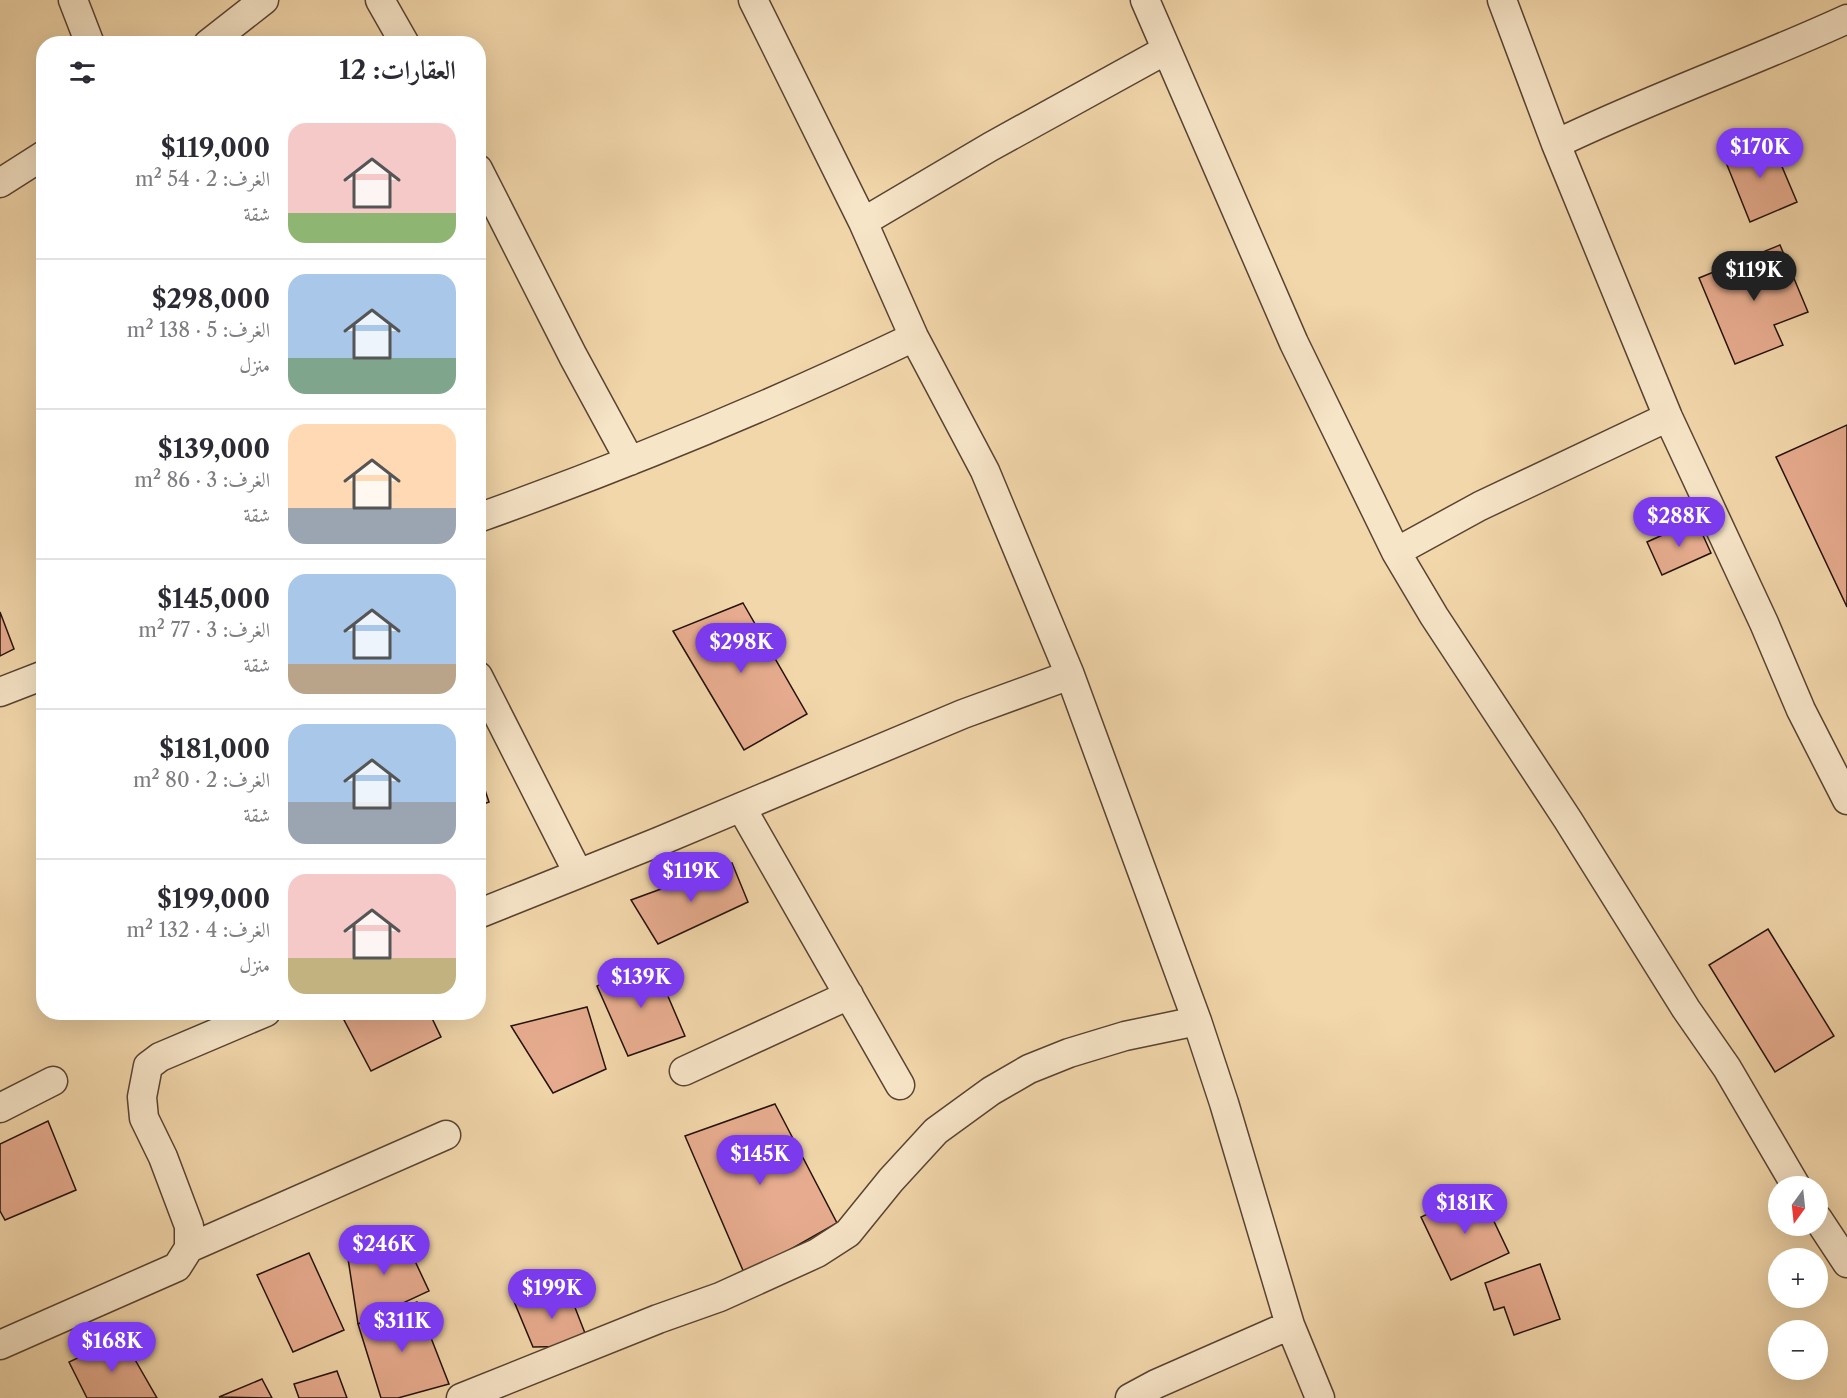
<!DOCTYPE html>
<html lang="ar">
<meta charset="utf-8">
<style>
body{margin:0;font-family:"Libre Caslon Text",Amiri,serif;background:#f2f2f3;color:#2b2b33;direction:rtl;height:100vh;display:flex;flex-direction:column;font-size:22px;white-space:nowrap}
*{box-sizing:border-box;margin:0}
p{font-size:20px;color:#7c7c81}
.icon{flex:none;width:33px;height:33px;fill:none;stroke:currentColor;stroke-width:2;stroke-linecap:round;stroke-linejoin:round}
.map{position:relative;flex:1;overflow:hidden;direction:ltr}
.side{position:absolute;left:36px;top:36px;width:450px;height:984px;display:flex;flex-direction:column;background:#fff;border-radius:24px;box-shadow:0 6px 24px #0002;direction:rtl}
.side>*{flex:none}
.needle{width:39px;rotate:195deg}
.buttons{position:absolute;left:1768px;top:1176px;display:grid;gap:12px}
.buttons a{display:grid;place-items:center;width:60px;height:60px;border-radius:50%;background:#fff;box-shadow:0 6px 24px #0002;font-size:30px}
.price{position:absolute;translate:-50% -51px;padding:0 14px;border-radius:21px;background:#7c3aed;color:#fff;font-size:20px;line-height:39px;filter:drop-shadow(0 2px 3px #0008)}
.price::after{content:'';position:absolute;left:50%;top:36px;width:18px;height:14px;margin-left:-9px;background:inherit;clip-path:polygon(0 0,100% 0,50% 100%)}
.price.current{background:#222;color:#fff}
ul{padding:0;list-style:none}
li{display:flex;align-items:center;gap:18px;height:150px;padding:0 30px}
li+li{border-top:2px solid #e1e1e2}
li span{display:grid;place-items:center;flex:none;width:168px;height:120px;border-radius:18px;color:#555}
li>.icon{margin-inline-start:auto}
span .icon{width:72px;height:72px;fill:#fffc;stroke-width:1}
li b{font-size:26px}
h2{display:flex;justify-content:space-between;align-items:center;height:72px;padding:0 30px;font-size:26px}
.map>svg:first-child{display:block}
.building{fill:#e7ac8f;stroke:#24120a;stroke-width:1.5}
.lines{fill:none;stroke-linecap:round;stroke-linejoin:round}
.street-casing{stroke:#584332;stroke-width:31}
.street{stroke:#f7e5c8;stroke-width:28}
</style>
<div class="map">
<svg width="1847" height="1398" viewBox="0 0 1847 1398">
<rect width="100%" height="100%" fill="#f2d7ab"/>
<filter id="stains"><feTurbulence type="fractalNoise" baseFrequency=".00333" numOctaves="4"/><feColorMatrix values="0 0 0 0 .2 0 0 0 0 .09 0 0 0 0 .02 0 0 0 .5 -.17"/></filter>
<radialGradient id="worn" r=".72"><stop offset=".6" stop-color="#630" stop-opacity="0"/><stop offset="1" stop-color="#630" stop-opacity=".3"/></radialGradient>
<path class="building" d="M1769 136 1797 202 1750 222 1723 155Z
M1780 245 1808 312 1774 325 1783 345 1735 364 1699 278Z
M1847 425V607L1776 457Z
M1696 520 1711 553 1662 575 1647 542Z
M743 603 807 714 744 750 673 631Z
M0 612 14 649 0 656Z
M478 769 489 802 478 806Z
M732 863 748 902 658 944 631 900Z
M1768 929 1834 1036 1775 1072 1709 965Z
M652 959 685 1036 628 1056 597 986Z
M587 1007 606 1069 553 1093 511 1026Z
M358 1012H429L441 1037 371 1071 344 1020Z
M775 1104 837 1223 745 1275 685 1136Z
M48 1121 76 1190 5 1220 0 1211V1144Z
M1479 1190 1509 1253 1451 1280 1421 1217Z
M400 1229 429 1291 358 1324 347 1252Z
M309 1253 344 1330 293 1352 257 1275Z
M1540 1264 1560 1319 1514 1335 1504 1307 1494 1310 1485 1283Z
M567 1287 590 1346 533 1347 513 1299Z
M417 1302 449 1384 398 1398H381L358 1324Z
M122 1337 157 1398H87L69 1362Z
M337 1371 347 1398H299L294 1384Z
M262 1379 272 1398 219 1397Z"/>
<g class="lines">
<defs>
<path id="street" d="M73 0 90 44
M380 0 405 44
M753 0 863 222 914 337 985 471 1070 675 1197 1021 1224 1103 1290 1325 1320 1398
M1145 0 1294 343 1396 552 1434 616 1568 820 1686 1009 1727 1068 1796 1186
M1502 0 1556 144 1668 417 1764 623 1801 710 1847 800
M208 44 264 0
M1556 144C1651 98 1751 63 1847 19
M478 169 573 356 630 461
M0 183 44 155
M863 222 990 147 1166 50
M478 518C626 465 772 405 914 337
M1396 552 1480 506 1668 417
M478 676 578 873
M0 692 44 675
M741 807 900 1085
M478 914 658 842 963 714 1070 675
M684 1071 849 995
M0 1108 53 1081
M1818 1219 1847 1263
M189 1248 446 1135
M0 1345 177 1267 189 1248V1226L163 1157 144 1118 142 1097 148 1066 160 1057 266 1012
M461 1398 658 1319 720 1297 817 1253 848 1233 891 1180 936 1131 991 1091 1029 1069 1069 1053 1125 1036 1197 1021
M1130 1398 1156 1384 1290 1325"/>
</defs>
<use href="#street" class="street-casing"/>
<use href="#street" class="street"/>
</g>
<rect width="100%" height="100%" filter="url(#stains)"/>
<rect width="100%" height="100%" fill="url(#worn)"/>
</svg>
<div class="buttons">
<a><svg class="needle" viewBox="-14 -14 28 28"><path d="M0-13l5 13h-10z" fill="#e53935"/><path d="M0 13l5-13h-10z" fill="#7c7c81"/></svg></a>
<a>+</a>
<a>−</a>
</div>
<b class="price" style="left:1760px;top:179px">$170K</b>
<b class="price current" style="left:1754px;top:302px">$119K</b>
<b class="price" style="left:1679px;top:548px">$288K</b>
<b class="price" style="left:741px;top:674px">$298K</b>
<b class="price" style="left:691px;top:903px">$119K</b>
<b class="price" style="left:641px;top:1009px">$139K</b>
<b class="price" style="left:760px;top:1186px">$145K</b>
<b class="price" style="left:1465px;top:1235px">$181K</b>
<b class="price" style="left:384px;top:1276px">$246K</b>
<b class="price" style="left:552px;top:1320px">$199K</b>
<b class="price" style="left:402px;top:1353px">$311K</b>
<b class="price" style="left:112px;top:1373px">$168K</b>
<section class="side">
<h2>العقارات: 12<svg class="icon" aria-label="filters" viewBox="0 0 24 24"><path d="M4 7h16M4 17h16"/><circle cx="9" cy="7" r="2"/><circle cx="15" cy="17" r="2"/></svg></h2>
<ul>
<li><span style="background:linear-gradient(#f6c9c9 75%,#8fb573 0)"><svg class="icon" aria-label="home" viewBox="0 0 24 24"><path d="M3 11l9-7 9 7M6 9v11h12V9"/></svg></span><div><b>$119,000</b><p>الغرف: 2 · 54 m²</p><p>شقة</p></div></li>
<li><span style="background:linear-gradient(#a9c7e8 70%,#7fa58c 0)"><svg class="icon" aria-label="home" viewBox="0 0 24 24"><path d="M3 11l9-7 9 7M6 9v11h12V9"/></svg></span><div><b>$298,000</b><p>الغرف: 5 · 138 m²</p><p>منزل</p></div></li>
<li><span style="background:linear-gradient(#ffd9b3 70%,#9aa5b1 0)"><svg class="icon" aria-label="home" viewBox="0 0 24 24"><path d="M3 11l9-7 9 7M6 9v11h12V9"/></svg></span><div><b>$139,000</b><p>الغرف: 3 · 86 m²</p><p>شقة</p></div></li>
<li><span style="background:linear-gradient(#a9c7e8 75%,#b9a48a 0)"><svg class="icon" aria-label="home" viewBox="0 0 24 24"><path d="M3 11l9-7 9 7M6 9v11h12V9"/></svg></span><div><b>$145,000</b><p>الغرف: 3 · 77 m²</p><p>شقة</p></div></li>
<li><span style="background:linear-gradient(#a9c7e8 65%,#9aa5b1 0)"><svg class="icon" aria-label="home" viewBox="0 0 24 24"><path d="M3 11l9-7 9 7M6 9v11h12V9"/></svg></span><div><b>$181,000</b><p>الغرف: 2 · 80 m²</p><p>شقة</p></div></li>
<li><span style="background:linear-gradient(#f6c9c9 70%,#c2b280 0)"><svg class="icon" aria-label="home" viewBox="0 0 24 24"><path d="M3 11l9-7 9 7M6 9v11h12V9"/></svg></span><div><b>$199,000</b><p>الغرف: 4 · 132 m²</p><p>منزل</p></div></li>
</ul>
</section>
</div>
